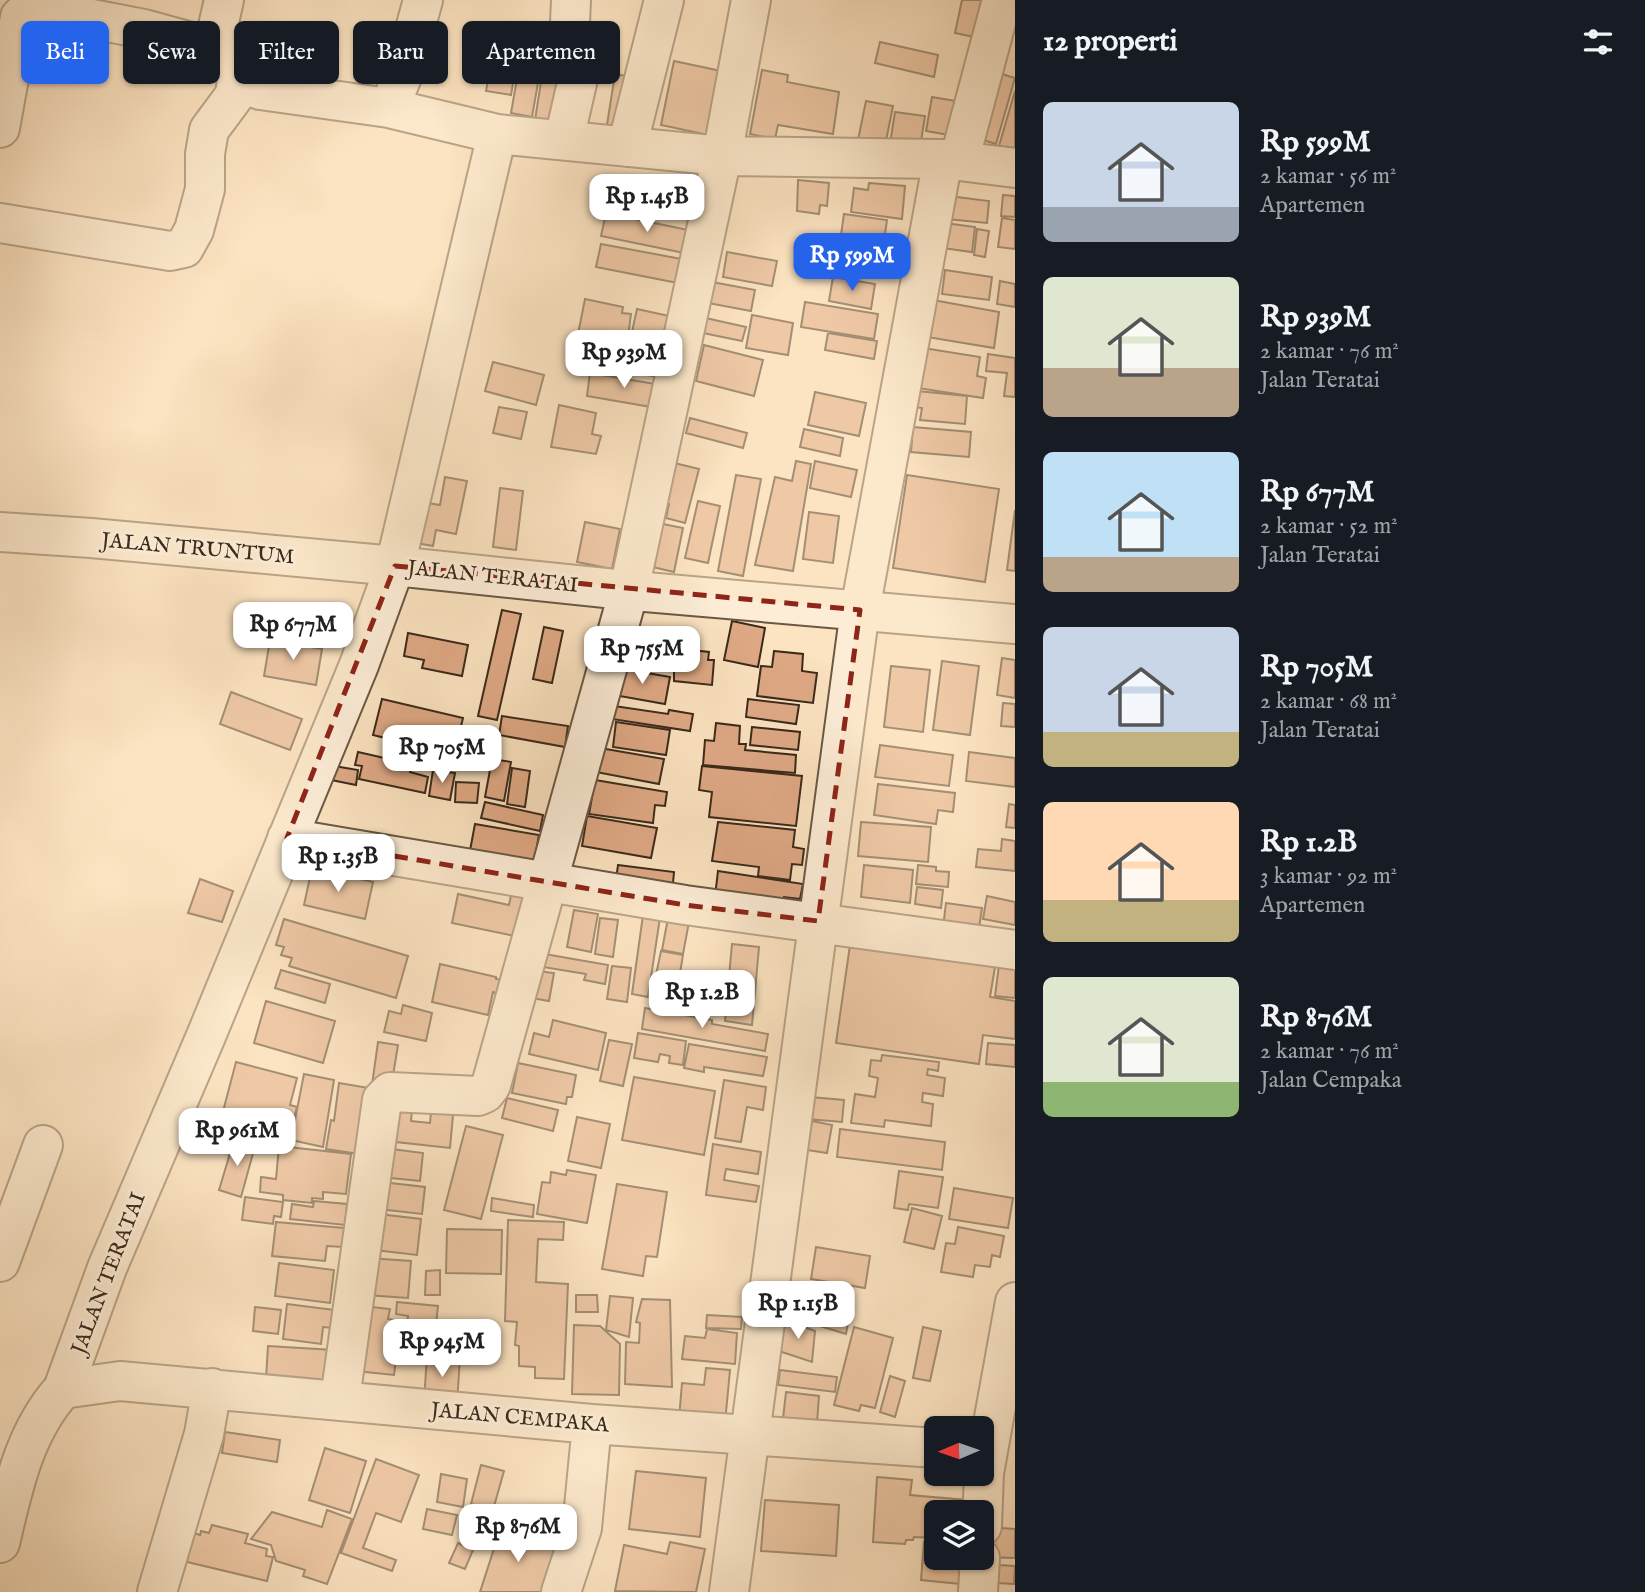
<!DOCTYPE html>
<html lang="id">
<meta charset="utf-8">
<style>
body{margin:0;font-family:"IM FELL English",serif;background:#20242c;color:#f1f3f6;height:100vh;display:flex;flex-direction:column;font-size:26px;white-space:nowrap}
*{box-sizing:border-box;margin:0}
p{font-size:23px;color:#9ea1a6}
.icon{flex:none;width:38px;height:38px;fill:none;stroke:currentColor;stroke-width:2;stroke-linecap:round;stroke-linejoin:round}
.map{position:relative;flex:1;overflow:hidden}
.panel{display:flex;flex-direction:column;background:#171b24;width:630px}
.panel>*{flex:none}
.guide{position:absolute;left:21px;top:21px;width:665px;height:63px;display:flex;gap:14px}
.needle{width:46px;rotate:268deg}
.tools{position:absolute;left:924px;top:1416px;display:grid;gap:14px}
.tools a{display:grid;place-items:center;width:70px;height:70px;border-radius:10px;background:#171b24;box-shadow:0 2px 5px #0004;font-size:35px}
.price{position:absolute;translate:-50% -60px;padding:0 16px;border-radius:14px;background:#fff;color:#222;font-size:23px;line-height:46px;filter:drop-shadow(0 2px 4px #0008)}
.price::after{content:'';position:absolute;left:50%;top:42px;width:21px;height:16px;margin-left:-10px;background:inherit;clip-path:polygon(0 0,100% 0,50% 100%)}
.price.current{background:#2563eb;color:#fff}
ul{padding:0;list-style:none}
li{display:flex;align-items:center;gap:21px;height:175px;padding:0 28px}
li span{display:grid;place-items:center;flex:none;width:196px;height:140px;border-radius:10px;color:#555}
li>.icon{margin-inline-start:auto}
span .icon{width:84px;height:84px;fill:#fffc;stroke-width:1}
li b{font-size:30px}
h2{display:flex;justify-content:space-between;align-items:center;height:84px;padding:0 28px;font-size:30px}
.chip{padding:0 24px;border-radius:10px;background:#171b24;box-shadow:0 2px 5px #0004;font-size:24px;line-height:63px}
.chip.current{background:#2563eb;color:#fff}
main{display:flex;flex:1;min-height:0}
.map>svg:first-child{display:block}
.building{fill:#dfa985;stroke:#3a291a;stroke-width:2}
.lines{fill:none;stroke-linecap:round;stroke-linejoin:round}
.minor-casing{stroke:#6a5844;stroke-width:42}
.minor{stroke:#fdedd7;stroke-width:38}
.marked{fill:none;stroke:#8f2418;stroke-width:5;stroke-dasharray:14 9;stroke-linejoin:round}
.labels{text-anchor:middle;stroke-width:6;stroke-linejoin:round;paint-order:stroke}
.street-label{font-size:21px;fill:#3a291a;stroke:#fdedd7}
</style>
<main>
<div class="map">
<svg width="1015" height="1592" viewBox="0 0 1015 1592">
<rect width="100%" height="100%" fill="#fce3c1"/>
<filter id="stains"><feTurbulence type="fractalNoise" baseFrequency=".00286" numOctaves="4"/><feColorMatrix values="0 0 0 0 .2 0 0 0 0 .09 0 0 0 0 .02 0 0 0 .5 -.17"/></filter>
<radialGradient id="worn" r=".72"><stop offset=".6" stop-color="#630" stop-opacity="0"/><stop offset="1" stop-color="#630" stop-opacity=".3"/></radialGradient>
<path class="building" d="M962 0H992L983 39 955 33Z
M880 42 938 55 934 77 875 63Z
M494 48 518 53 511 95 486 91Z
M522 50 543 54 532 117 511 113Z
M546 50 569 53 557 123 535 120Z
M674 61 726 72 713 136 661 125Z
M762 70 788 75 787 82 839 92 833 134 778 125 775 139 750 134Z
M995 72 1015 78 996 144 976 138Z
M615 74 638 78 629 129 607 125Z
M1015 91V151L999 146Z
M932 97 956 101 949 135 926 131Z
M866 101 893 106 884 151 857 145Z
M895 112 925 116 919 154 889 150Z
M798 180 829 183 827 206 820 205 819 214 797 211Z
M869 183 905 186 902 219 851 212 854 188 868 190Z
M1003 195 1015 196V217L1001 216Z
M949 196 989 201 987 223 947 219Z
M606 213 693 231 689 254 601 236Z
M844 214 887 220 883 248 840 242Z
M1002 218 1015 220V249L998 247Z
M945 223 975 227 972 252 942 248Z
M977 229 989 231 985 257 974 255Z
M811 241 842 245 838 270 808 265Z
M601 244 687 260 683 284 596 267Z
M727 252 777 261 772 286 723 277Z
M945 270 992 277 989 300 942 294Z
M833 277 875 284 871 309 829 301Z
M1000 281 1015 284V307L997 304Z
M712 282 755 290 751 311 708 303Z
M585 299 623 307 622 313 631 314 627 344 578 334Z
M933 300 999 312 994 348 927 337Z
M805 302 878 314 874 339 801 327Z
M637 309 669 316 663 348 630 341Z
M752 315 793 323 788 355 746 348Z
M701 317 746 327 742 341 698 332Z
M828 333 877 341 874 359 825 350Z
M601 344 669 354 660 377 597 368Z
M704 345 763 360 754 396 696 381Z
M917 347 980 357 977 376 986 378 983 398 911 387Z
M988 354 1015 358V397L1004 396 1007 373 986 371Z
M493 362 544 375 536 405 485 391Z
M590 373 661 385 657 408 587 396Z
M907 390 967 396 965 424 920 420 922 408 905 406Z
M815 392 866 403 859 436 808 425Z
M559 405 596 413 592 434 601 436 596 454 551 447Z
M499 407 527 412 521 439 493 433Z
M690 418 747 433 743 448 686 433Z
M913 427 971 432 969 457 911 452Z
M804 429 843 438 840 456 800 447Z
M666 461 699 469 685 523 666 518 669 504 656 502Z
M796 461 811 464 793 571 755 565 775 477 792 481Z
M815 461 857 470 851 497 810 488Z
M736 475 761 479 743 576 718 571Z
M907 475 999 489 985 582 893 568Z
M445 477 467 481 456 534 436 530 433 546 416 543 422 502 440 505Z
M500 488 523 491 516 550 493 547Z
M698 501 720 506 708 563 685 558Z
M1015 510V571L1007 570Z
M809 512 839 516 833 563 803 559Z
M585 522 620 529 612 569 577 562Z
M653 522 683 528 674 572 644 565Z
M502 610 521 614 497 720 478 716Z
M732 621 765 628 758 667 724 660Z
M544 627 563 631 552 683 533 679Z
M408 633 468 645 462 676 422 668 424 660 404 656Z
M270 640 322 649 316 685 264 676Z
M673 648 709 652 708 660H714L712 685 674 681V671L670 670Z
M774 651 803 654 802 671 817 673 813 703 757 696 761 666 772 667Z
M1002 658 1015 660V698L997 695Z
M942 661 979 666 970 735 933 730Z
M891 666 930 670 923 732 884 727Z
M619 668 670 677 665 704 614 695Z
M231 692 302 719 290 750 220 724Z
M382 699 463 718 454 755 373 735Z
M748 699 799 705 796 724 746 717Z
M1003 703 1015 704V727L1001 726Z
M614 706 668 714 669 710 693 714 690 731 612 719Z
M502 716 568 726 565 747 499 735Z
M616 722 670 730 666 755 613 747Z
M716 723 740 726 739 744H746L745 750 796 755 795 773 703 765 705 740 714 741Z
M752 727 800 732 798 750 750 745Z
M880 745 953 755 949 786 875 777Z
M600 748 664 759 659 784 596 772Z
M358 752 411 764 410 772 428 777 425 793 359 779 362 766 355 765Z
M969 752 1015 758V787L966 781Z
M492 759 511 762 504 801 485 797Z
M334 766 358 770 356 785 331 780Z
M702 766 802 776 796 826 709 817 712 792 699 790Z
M512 768 530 771 525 807 507 804Z
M433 770 455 773 450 800 429 796Z
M595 780 667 792 665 806 655 805 653 823 589 814Z
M456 782 479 783 477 803 455 802Z
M878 784 955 793 953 812 938 810 936 824 874 815Z
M485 802 543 815 540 831 481 818Z
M1009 804 1015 805V828L1006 827Z
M587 816 657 828 651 858 582 846Z
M718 822 795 830 793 847 804 849 802 865 792 864 790 880 758 876 759 867 712 861Z
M861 822 931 827 928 862 858 856Z
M475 824 539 835 533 868 469 856Z
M1002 839 1015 841V871L976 867 978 849 1001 851Z
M618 865 674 872 672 894 615 887Z
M864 865 913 870 910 903 861 897Z
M918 865 936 867V871L949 872 948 887 916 884Z
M312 868 373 882 365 919 304 905Z
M718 871 803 884 800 899 784 897 782 913 714 905Z
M200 879 233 891 222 922 188 913Z
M513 886 534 890 524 938 452 923 458 894 509 905Z
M917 887 943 890 941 908 915 904Z
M987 896 1015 902V925L983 919Z
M946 903 982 908 977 941 942 936Z
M644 908 661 911 648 997 632 994Z
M574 910 598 914 591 952 567 947Z
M600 918 618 920 613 957 595 954Z
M668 918 689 922 683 954 662 950Z
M284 919 408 956 396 998 289 966 292 958 281 955 284 947 276 945Z
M732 944 759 947 752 1025 725 1021Z
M850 945 995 967 990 997 1015 1001V1039L983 1035 979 1064 836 1043Z
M661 951 683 955 679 979 656 975Z
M539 953 608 965 605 984 584 980 586 974 537 966Z
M440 964 496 977V979L502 980 499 994 493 992 488 1015 432 1002Z
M999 965 1015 967V998L995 996Z
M612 966 631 968 627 1002 607 999Z
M281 970 330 984 325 1003 275 988Z
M537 971 554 973 549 1001 532 998Z
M656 978 677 982 672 1009 651 1005Z
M266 1001 335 1021 323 1063 254 1043Z
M403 1005 432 1013 426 1041 384 1032 389 1011 401 1014Z
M645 1008 712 1020V1024L768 1034 765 1051 642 1029Z
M553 1020 606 1033 598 1070 529 1054 534 1033 549 1037Z
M638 1033 686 1041 683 1065 669 1063 670 1056 660 1054 658 1062 634 1058Z
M609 1040 632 1044 623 1086 600 1081Z
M378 1042 398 1045 391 1088 372 1085Z
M988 1043 1015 1045V1067L986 1064Z
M689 1044 767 1057 763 1076 704 1067V1072L684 1068Z
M882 1055 939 1062 938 1071 928 1069 927 1075 945 1078 943 1096 923 1093 922 1102 933 1104 931 1126 885 1120 884 1127 851 1123 855 1094 875 1097 878 1078 869 1076 871 1060 881 1061Z
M236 1062 297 1078 290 1105 297 1107 289 1137 221 1119Z
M518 1063 576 1075 572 1097H567L566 1104 512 1093Z
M304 1074 334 1080 323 1147 291 1140Z
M634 1077 715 1091 704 1155 622 1140Z
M724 1080 766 1087 763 1110 747 1107 741 1142 715 1138Z
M339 1083 369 1088 359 1154 326 1149 331 1120 334 1121Z
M810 1097 844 1100 842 1122 808 1119Z
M507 1098 558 1110 553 1131 502 1118Z
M391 1108 412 1111 411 1121 430 1123 431 1112 453 1115 450 1148 387 1141Z
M577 1117 610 1124 601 1168 568 1161Z
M812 1121 832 1125 827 1153 807 1150Z
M466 1126 503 1135 481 1219 444 1210Z
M840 1129 945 1142 942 1170 837 1157Z
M234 1140 255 1146 241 1197 219 1190Z
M713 1144 761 1152 758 1174 726 1169 724 1180 759 1186 756 1202 706 1195Z
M279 1146 351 1154 346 1194 323 1192V1199L312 1198V1203L283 1200V1195L260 1192 261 1177 276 1179Z
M384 1148 423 1153 420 1181 381 1177Z
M567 1170 596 1175 587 1223 537 1214 542 1182 550 1183 551 1172 566 1175Z
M899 1171 943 1177 938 1208 909 1204 908 1210 894 1208Z
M373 1181 425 1187 422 1214 370 1208Z
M617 1184 667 1192 657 1257 646 1256 643 1276 602 1269Z
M954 1188 1013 1198 1008 1228 949 1219Z
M245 1197 283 1202 281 1217 274 1216 273 1224 242 1220Z
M492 1198 534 1205 533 1217 491 1211Z
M314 1201 347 1204 345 1225 290 1219 292 1204 313 1207Z
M912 1208 942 1216 934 1249 904 1242Z
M370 1213 421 1219 417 1255 366 1249Z
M508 1220 564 1222 563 1240 538 1239 536 1282 568 1284 564 1379 535 1378V1367L519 1366V1346L515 1345 517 1322 505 1321Z
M276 1222 344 1228 343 1247 327 1246 325 1261 272 1256Z
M958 1227 1004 1236 1000 1257 992 1255 990 1267 975 1265 973 1277 941 1272 946 1243 955 1244Z
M447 1229 502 1230 501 1274 446 1273Z
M816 1247 870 1256 865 1288 811 1279Z
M368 1258 411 1261 408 1298 365 1295Z
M279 1263 334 1270 330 1303 275 1296Z
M440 1270V1295H425L426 1271Z
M806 1285 853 1294 846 1334 800 1320Z
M576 1295H597L598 1312H576Z
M610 1296 633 1298 629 1337 606 1330Z
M642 1299 670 1300 672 1387 625 1384 626 1342 639 1343 640 1323 636 1322Z
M397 1302 438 1306 435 1333 406 1330 408 1316 396 1314Z
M287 1304 335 1310 333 1328 323 1327 321 1344 283 1339Z
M363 1306 390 1309 388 1319 401 1321 394 1375 356 1371Z
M255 1307 281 1310 278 1334 253 1331Z
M707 1315 742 1317 741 1329 706 1328Z
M786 1320 815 1331 812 1362 779 1351Z
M574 1325 600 1326 620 1344 619 1395 572 1394Z
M854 1327 893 1338 875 1408 861 1405 859 1411 834 1405Z
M923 1327 941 1331 930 1381 913 1378Z
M707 1329 737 1333 735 1364 682 1359 685 1336 705 1338Z
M268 1346 333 1350 331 1383 266 1379Z
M427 1356 460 1358 457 1403 424 1400Z
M706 1368 730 1370 725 1423 679 1419 682 1383 704 1385Z
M780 1370 837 1377 835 1392 778 1385Z
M890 1376 905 1381 895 1417 880 1412Z
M786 1392 819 1396 817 1423 783 1419Z
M225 1432 280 1440 277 1462 222 1453Z
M325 1448 366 1461 350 1513 309 1500Z
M376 1459 419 1475 401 1522 376 1513 363 1548 396 1560 392 1571 341 1553Z
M481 1465 504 1471 493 1510 471 1504Z
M636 1471 706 1478 700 1537 629 1529Z
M441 1474 467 1479 463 1507 437 1502Z
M877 1477 912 1480 910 1495 978 1501 977 1512H936V1538L914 1537 913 1540H906L905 1544 873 1542Z
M765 1500 839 1505 836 1556 761 1551Z
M427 1509 457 1515 452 1535 423 1529Z
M327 1510 352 1519 327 1584 303 1576 305 1570 276 1561 271 1545 251 1539 272 1512 322 1527Z
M212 1525 248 1534 245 1543 267 1549 266 1556 273 1557 267 1581 183 1561 190 1532 200 1535 201 1531 209 1533Z
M501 1527 557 1545 542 1592H480Z
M987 1527 1015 1529V1558L985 1557Z
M670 1542 705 1549 696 1592 615 1591 624 1545 667 1554Z
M924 1542 936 1543V1558H972L970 1585 921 1580Z
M458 1543 473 1550 465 1569 449 1563Z
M999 1565 1015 1566 1014 1584 997 1583Z"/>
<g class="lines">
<defs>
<path id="minor" d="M423 0 402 77 389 108 497 134 722 156 943 159 1015 168
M213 48 224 0
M0 128 20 17 29 9 35 8 144 29 213 48 238 68 260 90 389 108
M564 140 582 61 570 23 571 0
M627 147 664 0
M959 161 1002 0
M0 223 170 251 184 248 194 230 205 189V154L209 130 235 95 238 68
M0 532 91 538 395 566 497 134
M287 838 685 905 1015 950
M0 1262 43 1145
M63 1389 120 1381 592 1424 936 1448
M340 1399 382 1100 390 1092 478 1096 485 1093 491 1085 629 590 722 156 751 0
M982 1526 984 1473 1015 1302
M0 1543C13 1488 24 1432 63 1389L107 1268 206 1036 359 665 395 566 634 591 1015 624
M157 1592 204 1434 212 1388
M561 1592 582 1528 592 1424
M729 1592 860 610 943 159
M978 1592 980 1558"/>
</defs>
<use href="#minor" class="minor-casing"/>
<use href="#minor" class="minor"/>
</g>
<path d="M0 0H1015V1592H0ZM395 566 860 610 818 921 685 905 287 838Z" fill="#fce3c1" fill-opacity=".55" fill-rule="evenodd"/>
<path class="marked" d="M395 566 860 610 818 921 685 905 287 838Z"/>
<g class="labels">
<g class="street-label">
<text transform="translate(198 548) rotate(5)" y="7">JALAN TRUNTUM</text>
<text transform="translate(493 576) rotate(6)" y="7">JALAN TERATAI</text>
<text transform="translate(108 1273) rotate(-69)" y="7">JALAN TERATAI</text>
<text transform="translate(520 1417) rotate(5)" y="7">JALAN CEMPAKA</text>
</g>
</g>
<rect width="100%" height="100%" filter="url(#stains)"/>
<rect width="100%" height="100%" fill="url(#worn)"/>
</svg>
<div class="tools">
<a><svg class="needle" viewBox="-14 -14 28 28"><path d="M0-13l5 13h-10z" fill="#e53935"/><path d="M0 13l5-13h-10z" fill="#9ea1a6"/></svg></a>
<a><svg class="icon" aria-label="layers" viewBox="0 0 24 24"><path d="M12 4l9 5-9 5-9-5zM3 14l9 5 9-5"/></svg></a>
</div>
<b class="price" style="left:647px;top:234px">Rp 1.45B</b>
<b class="price current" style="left:852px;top:293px">Rp 599M</b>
<b class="price" style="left:624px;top:390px">Rp 939M</b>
<b class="price" style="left:293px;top:662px">Rp 677M</b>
<b class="price" style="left:642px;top:686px">Rp 755M</b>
<b class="price" style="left:442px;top:785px">Rp 705M</b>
<b class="price" style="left:338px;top:894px">Rp 1.35B</b>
<b class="price" style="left:702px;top:1030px">Rp 1.2B</b>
<b class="price" style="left:237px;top:1168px">Rp 961M</b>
<b class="price" style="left:798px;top:1341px">Rp 1.15B</b>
<b class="price" style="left:442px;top:1379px">Rp 945M</b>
<b class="price" style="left:518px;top:1564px">Rp 876M</b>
<div class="guide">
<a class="chip current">Beli</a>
<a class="chip">Sewa</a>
<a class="chip">Filter</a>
<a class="chip">Baru</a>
<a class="chip">Apartemen</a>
</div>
</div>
<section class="panel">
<h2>12 properti<svg class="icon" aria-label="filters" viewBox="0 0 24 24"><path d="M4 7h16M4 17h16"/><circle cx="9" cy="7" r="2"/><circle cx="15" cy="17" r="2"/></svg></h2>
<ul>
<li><span style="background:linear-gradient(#c9d6e8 75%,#9aa5b1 0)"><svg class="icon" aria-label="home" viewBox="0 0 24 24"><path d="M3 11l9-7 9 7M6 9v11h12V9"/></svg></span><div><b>Rp 599M</b><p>2 kamar · 56 m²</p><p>Apartemen</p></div></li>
<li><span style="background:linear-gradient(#dfe7d0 65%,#b9a48a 0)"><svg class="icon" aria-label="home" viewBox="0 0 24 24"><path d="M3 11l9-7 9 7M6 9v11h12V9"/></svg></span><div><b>Rp 939M</b><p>2 kamar · 76 m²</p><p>Jalan Teratai</p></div></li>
<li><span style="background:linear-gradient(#bfe0f5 75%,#b9a48a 0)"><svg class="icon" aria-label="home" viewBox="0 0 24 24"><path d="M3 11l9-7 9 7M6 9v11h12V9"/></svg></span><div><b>Rp 677M</b><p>2 kamar · 52 m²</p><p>Jalan Teratai</p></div></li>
<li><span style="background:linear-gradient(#c9d6e8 75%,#c2b280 0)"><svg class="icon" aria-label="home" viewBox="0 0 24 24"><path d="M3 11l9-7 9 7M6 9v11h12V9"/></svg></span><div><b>Rp 705M</b><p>2 kamar · 68 m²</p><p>Jalan Teratai</p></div></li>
<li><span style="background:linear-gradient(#ffd9b3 70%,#c2b280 0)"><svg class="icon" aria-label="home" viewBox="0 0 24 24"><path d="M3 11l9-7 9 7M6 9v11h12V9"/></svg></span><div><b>Rp 1.2B</b><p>3 kamar · 92 m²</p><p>Apartemen</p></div></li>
<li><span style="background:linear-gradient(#dfe7d0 75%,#8fb573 0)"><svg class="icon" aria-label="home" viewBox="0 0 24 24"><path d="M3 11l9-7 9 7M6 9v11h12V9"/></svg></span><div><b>Rp 876M</b><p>2 kamar · 76 m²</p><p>Jalan Cempaka</p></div></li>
</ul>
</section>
</main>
